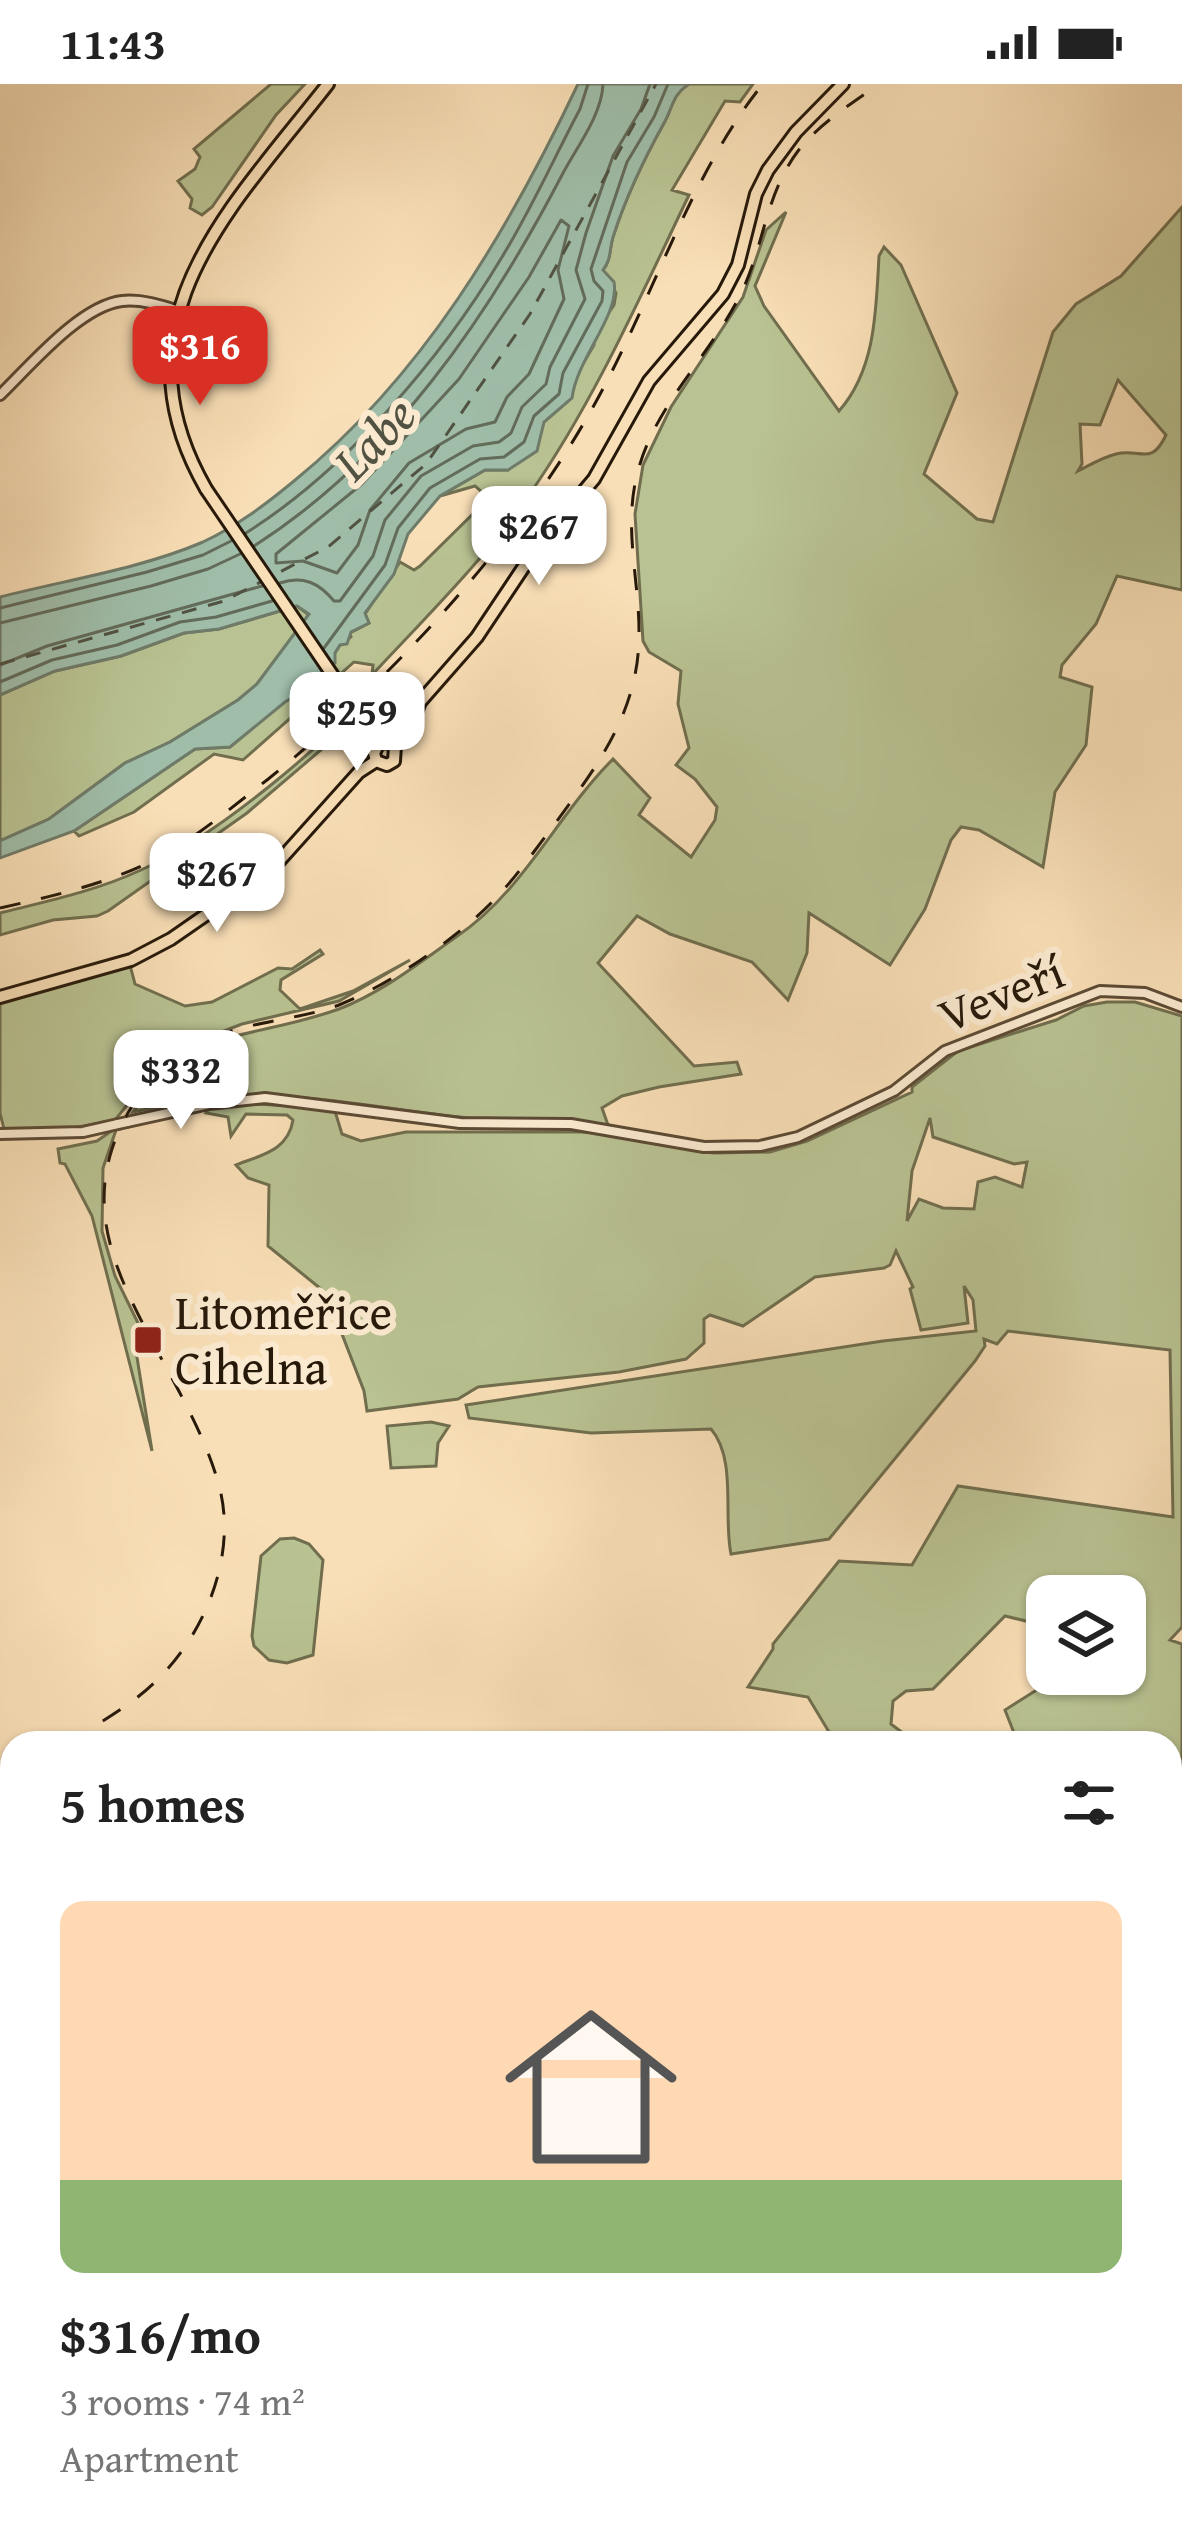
<!DOCTYPE html>
<meta charset="utf-8">
<style>
body{margin:0;font-family:"Gentium Book Plus",serif;background:#f2f2f2;color:#222;height:100vh;display:flex;flex-direction:column;font-size:45px;white-space:nowrap}
*{box-sizing:border-box;margin:0}
p{font-size:39px;color:#767676}
.icon{flex:none;width:66px;height:66px;fill:none;stroke:currentColor;stroke-width:2;stroke-linecap:round;stroke-linejoin:round}
.map{position:relative;flex:1;overflow:hidden}
.panel{position:absolute;left:0px;top:1647px;width:1182px;height:807px;display:flex;flex-direction:column;background:#fff;border-radius:36px 36px 0 0;box-shadow:0 3px 9px #0004}
.panel>*{flex:none}
.tools{position:absolute;left:1026px;top:1491px;display:grid;gap:24px}
.tools a{display:grid;place-items:center;width:120px;height:120px;border-radius:24px;background:#fff;box-shadow:0 3px 9px #0004;font-size:60px}
.price{position:absolute;translate:-50% -102px;padding:0 27px;border-radius:24px;background:#fff;color:#222;font-size:39px;line-height:78px;filter:drop-shadow(0 3px 6px #0008)}
.price::after{content:'';position:absolute;left:50%;top:72px;width:36px;height:27px;margin-left:-18px;background:inherit;clip-path:polygon(0 0,100% 0,50% 100%)}
.price.on{background:#d93025;color:#fff}
ul{padding:0;list-style:none}
li{display:grid;align-content:center;gap:24px;height:636px;padding:0 60px}
li+li{border-top:3px solid #e0e0e0}
li span{display:grid;place-items:center;height:372px;border-radius:24px;color:#555}
li>.icon{margin-inline-start:auto}
span .icon{width:216px;height:216px;fill:#fffc;stroke-width:1}
li b{font-size:51px}
h2{display:flex;justify-content:space-between;align-items:center;height:144px;padding:0 60px;font-size:51px}
.status{display:flex;justify-content:space-between;align-items:center;height:84px;padding:0 60px;background:#fff;direction:ltr}
.status svg{height:33px;fill:currentColor}
.map>svg:first-child{display:block}
.green{fill:#b9c292;stroke:#706e4e;stroke-width:3;fill-rule:evenodd}
.water{fill:#9fbda9;stroke:#6f7b69;stroke-width:3}
.lines{fill:none;stroke-linecap:round;stroke-linejoin:round}
.shore{stroke:#636b5a;stroke-width:3}
.stream{stroke:#6f7b69;stroke-width:3}
.ferry{stroke:#515242;stroke-width:3;stroke-dasharray:15 12;stroke-linecap:butt}
.minor-casing{stroke:#5c4a35;stroke-width:14}
.major-casing{stroke:#27190a;stroke-width:16}
.minor{stroke:#fbead0;stroke-width:8}
.major{stroke:#f9dfb7;stroke-width:10}
.rail{stroke:#27190a;stroke-width:3;stroke-dasharray:21 21;stroke-linecap:butt}
.minor-bridge-casing{stroke:#5c4a35;stroke-width:14;stroke-linecap:butt}
.major-bridge-casing{stroke:#27190a;stroke-width:16;stroke-linecap:butt}
.minor-bridge{stroke:#fbead0;stroke-width:8}
.major-bridge{stroke:#f9dfb7;stroke-width:10}
.poi-dot{fill:#8f2418;stroke:#fbead0;stroke-width:4.5}
.labels{text-anchor:middle;stroke-width:12;stroke-linejoin:round;paint-order:stroke}
.street-label{font-size:48px;fill:#27190a;stroke:#fbead0}
.poi-label{font-size:48px;fill:#27190a;stroke:#fbead0;text-anchor:start}
.water-label{font-size:51px;font-style:italic;fill:#515242;stroke:#fbead0}
</style>
<div class="status"><b>11:43</b><svg viewBox="0 0 49 12"><path d="M0 12V9h3v3zM5 12V6h3v6zM10 12V3h3v9zM15 12V0h3v12zM26 1h20v11H26zM47 4h2v5h-2z"/></svg></div>
<div class="map">
<svg width="1182" height="2453" viewBox="0 0 1182 2453">
<rect width="100%" height="100%" fill="#f9dfb7"/>
<filter id="stains"><feTurbulence type="fractalNoise" baseFrequency=".00167" numOctaves="4"/><feColorMatrix values="0 0 0 0 .2 0 0 0 0 .09 0 0 0 0 .02 0 0 0 .5 -.17"/></filter>
<radialGradient id="worn" r=".72"><stop offset=".6" stop-color="#630" stop-opacity="0"/><stop offset="1" stop-color="#630" stop-opacity=".3"/></radialGradient>
<path class="green" d="M271 0H305L276 31 212 123 202 131 190 124 192 115 178 97 195 85 200 73 194 65Z
M689 0H753L740 18 725 17 672 106 689 111C640 213 594 318 529 411 484 476 426 533 372 591L373 581 354 578 243 676 214 670 134 728 79 752 74 747 195 665 230 663 284 618 315 600 340 561 351 553 350 549 369 539 365 530 400 478 414 486 420 482 485 418V411L475 402 440 412 485 386H508L536 358 544 338 571 314 574 295 594 261 595 249 614 221 616 209 603 186C612 175 609 163 614 150 627 110 644 75 664 39 673 23 672 11 689 0Z
M1182 123V506L1117 492 1096 540 1062 581 1060 593 1092 603 1086 661 1055 708 1043 783 979 746 961 743 951 756 925 825 890 881 809 829 807 869 788 916 752 878 670 850 637 832 598 879 694 982 737 978 741 990 659 1003 622 1012 602 1024 608 1041C565 1036 522 1039 479 1035 385 1027 306 1005 211 1014L208 998 178 1006 176 1019 133 1028C198 938 247 958 339 925 381 909 419 879 456 853 523 808 557 731 613 675L650 714 639 731 691 773 715 736 717 723 695 695 676 681 689 664 678 620 681 587 649 568 643 557 635 430 643 381 671 323 743 213 766 146 786 128 755 202 764 222 839 327C876 285 876 226 879 172L884 163 901 181 957 309 924 390 977 435 993 438 1053 248 1076 220 1121 192ZM1118 296 1166 351C1151 383 1141 364 1116 370 1103 373 1090 381 1078 387L1082 380 1080 340 1100 341Z
M297 522 309 531 257 600 238 616 170 658 125 679 49 735 0 757V611L55 587 121 572 184 549 219 545Z
M381 599 370 624 247 729 108 827 97 832 53 836 0 851V829C48 817 96 807 141 786 218 752 324 661 381 599Z
M320 866 323 870 281 896 280 906 300 925 353 907 410 876 339 917 242 940 195 958 154 988 115 1036 68 1045H4L0 1029V917L130 881 135 900 185 922 212 918 278 884 292 885Z
M1107 918H1135L1182 932V1543L1170 1556 1182 1560V1694L1170 1709V1659H1018L1005 1626 1062 1590H1125V1512H1047V1542L1005 1532 933 1605 906 1607 893 1617 891 1640 916 1659H879L829 1648 808 1613 748 1603 773 1565V1560L839 1477 912 1481 958 1402 1173 1433 1170 1266 1008 1247 997 1260 984 1255 985 1262 975 1277 829 1455 731 1470C723 1433 737 1375 711 1345L591 1349 469 1334 466 1321 883 1257 976 1247 973 1216 964 1202 968 1239 921 1246 910 1205 913 1203 896 1167 890 1181 884 1184 815 1193 743 1242 710 1231 704 1235V1259L686 1275 619 1288 478 1303 458 1315 367 1327 364 1307 326 1209 268 1162 269 1101 248 1094 236 1081C261 1071 288 1067 293 1036L287 1031 246 1030 231 1052 228 1033 206 1029 209 1024 237 1019 334 1024 342 1050 361 1057 406 1048H597L713 1069 770 1068 807 1057 912 1008V1003L958 967 1056 936 1084 922ZM930 1034 933 1053 1014 1080 1027 1078 1022 1103 995 1093 978 1098 974 1125 943 1124 919 1115 907 1137 912 1087Z
M117 1043 103 1084 102 1147 115 1192 138 1239 135 1261 152 1367 92 1132 65 1080 60 1079 58 1065 97 1057Z
M431 1338 449 1342 438 1359 436 1382 391 1384 387 1342Z
M294 1454 309 1460 323 1476 313 1571 287 1579 269 1576 254 1562 252 1552 261 1472 280 1455Z
M1182 1707V1966L1170 1961V1716Z
M1170 1976 1182 1979V2200L1170 2198Z
M483 2442H554L559 2453H436Z
M683 2442H869V2448L878 2453H685Z"/>
<path class="water" d="M578 0H689C672 11 673 23 664 39 644 75 627 110 614 150 609 163 612 175 603 186L614 198C620 231 577 274 572 314L544 338 537 367 508 386H485L440 412 408 450 394 490 365 529 369 539 351 548 347 560 340 561 335 569V579L315 600 285 618 230 663 195 665 74 747 0 774V757L49 735 125 679 170 658 238 616 257 600 309 530 297 522 219 545 184 549 121 572 55 587 0 611V513C66 496 140 485 203 458 237 442 265 421 294 397 423 292 507 149 578 0Z"/>
<g class="lines">
<path class="shore" d="M561 136 569 142 558 186 564 215 529 290 507 313 495 338 466 345 409 379 370 426 358 461 337 489 303 477 276 479V470L362 400 459 295 529 193Z
M246 449C347 385 441 275 502 173 531 126 554 74 580 25L588 0
M254 462C392 374 488 233 562 91 576 64 602 31 603 0
M280 499C303 491 319 499 334 517H340L373 472 385 436 421 392 473 362 499 358 511 349 522 323 546 300 550 283 585 215 576 186 586 149 613 72 641 25 650 0
M0 524 147 488 203 471 231 457
M0 539 151 502 208 485 240 470
M324 564 385 481 398 444 430 404 480 375 504 373 524 358 534 332 559 310 563 289 602 217 603 207 594 197 591 185 627 78 654 33 668 0
M0 581 47 562 262 502
M0 598 52 576 117 561 180 538 216 533 272 517"/>
<path class="stream" d="M0 2000C12 2025 12 2043 0 2068
M1170 2201 1182 2203"/>
<path class="ferry" d="M0 580 224 517 328 463 426 380 530 230 656 0"/>
<defs>
<path id="minor" d="M0 311C30 282 80 222 122 217 141 215 161 221 179 227
M127 1038 209 1020 265 1014 460 1039 571 1040 704 1063 760 1062 798 1053 894 1007 945 967 1100 907 1145 909 1182 923
M0 1050 83 1048 118 1040
M0 1745 12 1743
M0 1875 12 1922
M1170 1970 1182 1973
M12 2228V2268
M1170 2430 1182 2428
M1139 2442 1155 2453
M75 2453 82 2442"/>
<path id="major" d="M206 405C110 238 231 124 328 0
M363 636 379 659
M395 662 388 658 379 659 374 669 376 677 387 681 394 677 395 662 410 644 420 618 477 553 539 460 594 395 649 297 723 210 738 181 756 110 768 86 796 48 843 0
M0 913 131 876 171 855 272 785 359 688 376 677"/>
</defs>
<use href="#minor" class="minor-casing"/>
<use href="#major" class="major-casing"/>
<use href="#minor" class="minor"/>
<use href="#major" class="major"/>
<path class="rail" d="M0 824C53 812 107 800 156 775 196 754 231 724 267 696 396 592 531 445 607 297 656 203 696 82 763 0
M67 1659C97 1640 129 1623 154 1599 206 1550 239 1468 218 1398 202 1342 167 1288 141 1236 113 1181 92 1127 112 1065 132 1002 183 958 246 943 277 935 309 932 339 921 389 901 458 854 495 815 517 792 535 766 554 741 597 682 638 629 639 553 640 499 624 449 636 395 652 321 713 271 744 203 764 158 767 108 798 67 820 39 851 20 879 0
M0 1702 12 1694"/>
<defs>
<path id="minor-bridge" d="M118 1040 127 1038"/>
<path id="major-bridge" d="M206 405 363 636"/>
</defs>
<use href="#minor-bridge" class="minor-bridge-casing"/>
<use href="#major-bridge" class="major-bridge-casing"/>
<use href="#minor-bridge" class="minor-bridge"/>
<use href="#major-bridge" class="major-bridge"/>
</g>
<rect class="poi-dot" x="133" y="1241" width="30" height="30" rx="6"/>
<g class="labels">
<g class="street-label">
<text transform="translate(1001 909) rotate(-22)" y="17">Veveří</text>
</g>
<g class="poi-label">
<text x="175" y="1245">Litoměřice<tspan x="175" dy="55">Cihelna</tspan></text>
</g>
<g class="water-label">
<text transform="translate(374 354) rotate(-46)" y="18">Labe</text>
</g>
</g>
<rect width="100%" height="100%" filter="url(#stains)"/>
<rect width="100%" height="100%" fill="url(#worn)"/>
</svg>
<div class="tools">
<a><svg class="icon" aria-label="layers" viewBox="0 0 24 24"><path d="M12 4l9 5-9 5-9-5zM3 14l9 5 9-5"/></svg></a>
</div>
<b class="price on" style="left:200px;top:324px">$316</b>
<b class="price" style="left:539px;top:504px">$267</b>
<b class="price" style="left:357px;top:690px">$259</b>
<b class="price" style="left:217px;top:851px">$267</b>
<b class="price" style="left:181px;top:1048px">$332</b>
<section class="panel">
<h2>5 homes<svg class="icon" aria-label="filters" viewBox="0 0 24 24"><path d="M4 7h16M4 17h16"/><circle cx="9" cy="7" r="2"/><circle cx="15" cy="17" r="2"/></svg></h2>
<ul>
<li><span style="background:linear-gradient(#ffd9b3 75%,#8fb573 0)"><svg class="icon" aria-label="home" viewBox="0 0 24 24"><path d="M3 11l9-7 9 7M6 9v11h12V9"/></svg></span><div><b>$316/mo</b><p>3 rooms · 74 m²</p><p>Apartment</p></div></li>
</ul>
</section>
</div>
